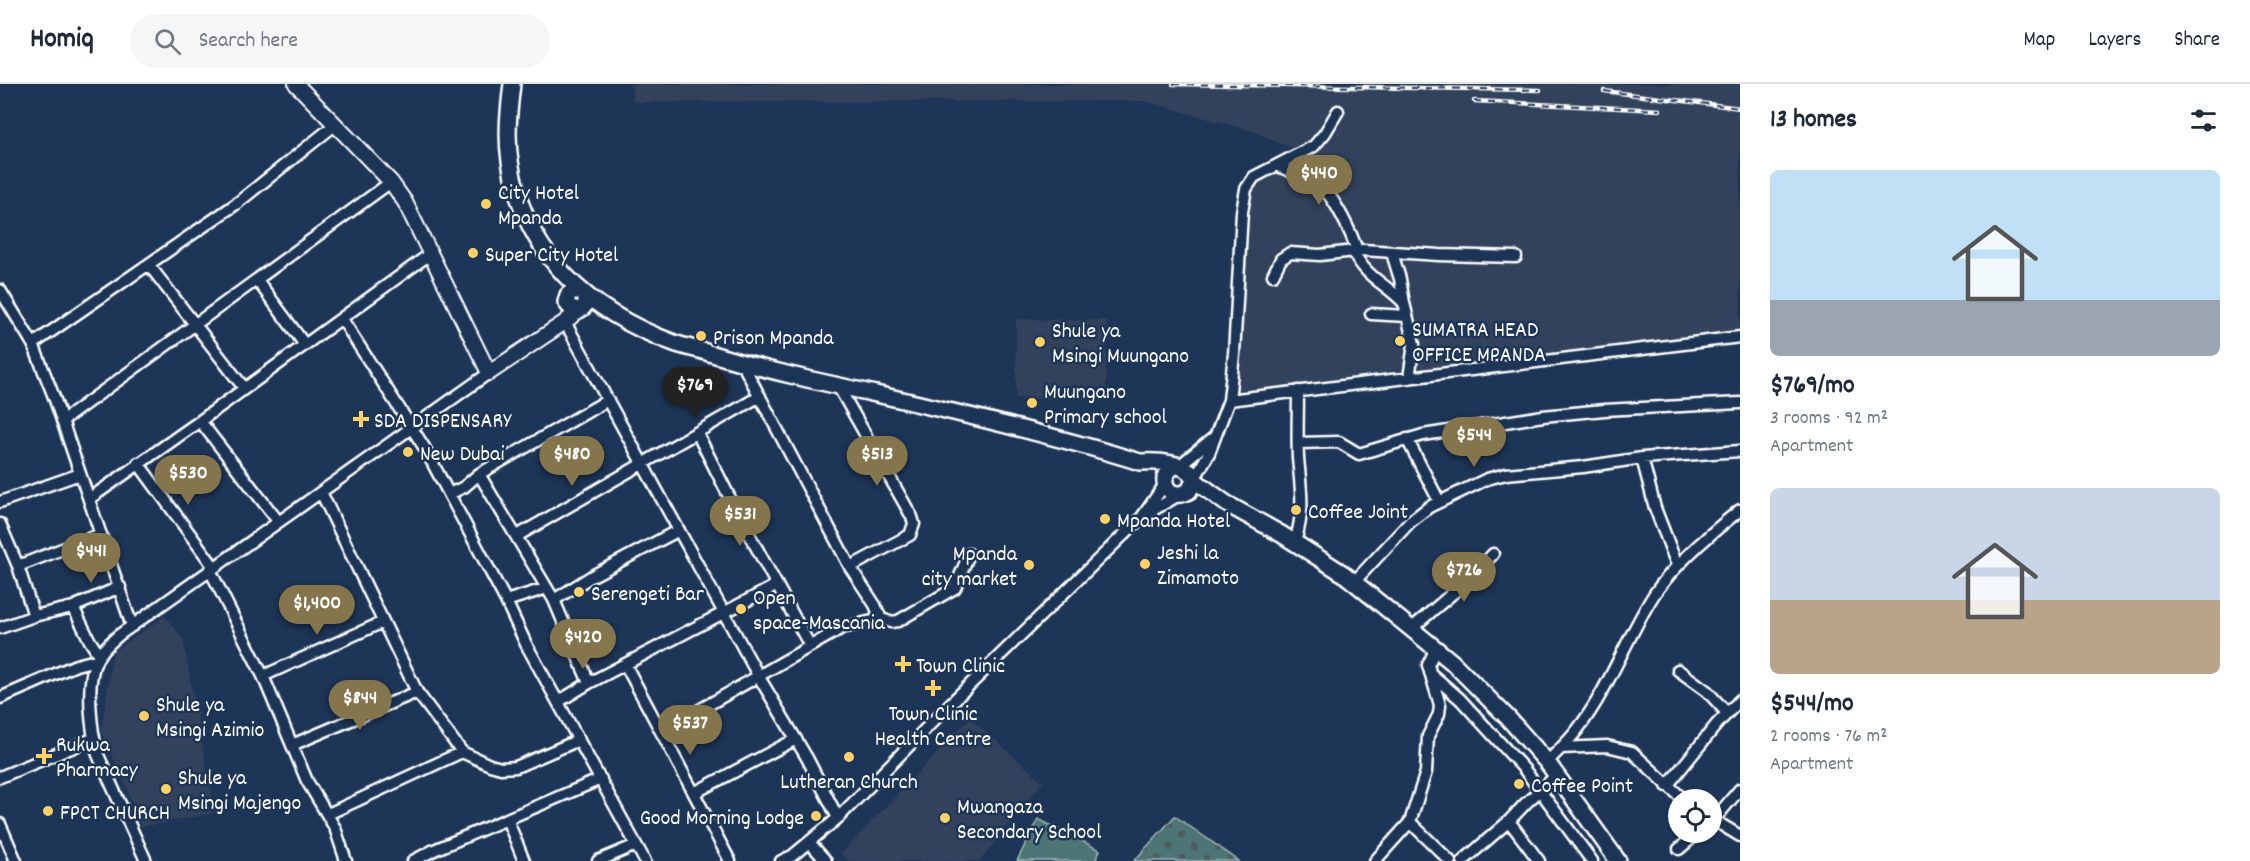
<!DOCTYPE html>
<meta charset="utf-8">
<style>
body{margin:0;font-family:Dekko,sans-serif;background:#f6f6f7;color:#1f2937;height:100vh;display:flex;flex-direction:column;font-size:22px;white-space:nowrap}
*{box-sizing:border-box;margin:0}
p{font-size:20px;color:#747a83}
.icon{flex:none;width:33px;height:33px;fill:none;stroke:currentColor;stroke-width:2;stroke-linecap:round;stroke-linejoin:round}
.map{position:relative;flex:1;overflow:hidden}
.drawer{display:flex;flex-direction:column;background:#fff;width:510px}
.drawer>*{flex:none}
.controls{position:absolute;left:1668px;top:705px;display:grid;gap:12px}
.controls a{display:grid;place-items:center;width:54px;height:54px;border-radius:50%;background:#fff;box-shadow:0 2px 4px #0004;font-size:30px}
.price{position:absolute;translate:-50% -51px;padding:0 14px;border-radius:21px;background:#84754c;color:#fff;font-size:20px;line-height:39px;filter:drop-shadow(0 2px 3px #0008)}
.price::after{content:'';position:absolute;left:50%;top:36px;width:18px;height:14px;margin-left:-9px;background:inherit;clip-path:polygon(0 0,100% 0,50% 100%)}
.price.current{background:#222;color:#fff}
ul{padding:0;list-style:none}
li{display:grid;align-content:center;gap:12px;height:318px;padding:0 30px}
li span{display:grid;place-items:center;height:186px;border-radius:9px;color:#555}
li>.icon{margin-inline-start:auto}
span .icon{width:108px;height:108px;fill:#fffc;stroke-width:1}
li b{font-size:26px}
h2{display:flex;justify-content:space-between;align-items:center;height:72px;padding:0 30px;font-size:26px}
header{display:flex;align-items:center;gap:36px;box-sizing:border-box;height:84px;padding:0 30px;background:#fff;border-bottom:2px solid #e0e1e3}
header strong{font-size:28px}
nav{display:flex;gap:33px;margin-inline-start:auto;font-size:21px}
.search{width:420px;height:54px;background:#f6f6f7;display:flex;align-items:center;gap:15px;box-sizing:border-box;padding:0 21px;border-radius:33px;color:#747a83;font-size:22px}
main{display:flex;flex:1;min-height:0}
.map>svg:first-child{display:block}
.built{fill:#30425c}
.cemetery{fill:url(#cemetery-stones);stroke:#a6baba;stroke-width:1.5}
.pitch{fill:#4e7476;stroke:#a6baba;stroke-width:1.5}
.lines{fill:none;stroke-linecap:round;stroke-linejoin:round}
.minor-casing{stroke:#fff;stroke-width:15}
.major-casing{stroke:#fff;stroke-width:18}
.highway-casing{stroke:#fff;stroke-width:20}
.minor{stroke:#1d3557;stroke-width:10}
.major{stroke:#1d3557;stroke-width:14}
.highway{stroke:#1d3557;stroke-width:15}
.rail-casing{stroke:#fff;stroke-width:4.5}
.rail{stroke:#1d3557;stroke-width:2;stroke-dasharray:7;stroke-linecap:butt}
.poi-dot{fill:#ffd166;stroke:#1d3557;stroke-width:2}
.labels{text-anchor:middle;stroke-width:5;stroke-linejoin:round;paint-order:stroke}
.poi-label{font-size:22px;fill:#fff;stroke:#1d3557;text-anchor:start}
</style>
<header>
<strong>Homiq</strong>
<div class="search"><svg class="icon" aria-label="search" viewBox="0 0 24 24"><circle cx="10" cy="10" r="6"/><path d="M15 15l6 6"/></svg>Search here</div>
<nav><a>Map</a><a>Layers</a><a>Share</a></nav>
</header>
<main>
<div class="map">
<svg width="1740" height="777" viewBox="0 0 1740 777">
<defs>
<pattern id="cemetery-stones" width="16" height="16" patternUnits="userSpaceOnUse" patternTransform="scale(1.5)"><rect width="16" height="16" fill="#4e7476"/><path d="M2 7V4a2 2 0 0 1 4 0v3zM10 15v-3a2 2 0 0 1 4 0v3z" fill="#4d5c5d"/></pattern>
</defs>
<rect width="100%" height="100%" fill="#1d3557"/>
<filter id="ink" filterUnits="userSpaceOnUse"><feTurbulence type="fractalNoise" baseFrequency=".0167" numOctaves="2"/><feDisplacementMap in="SourceGraphic" scale="12" xChannelSelector="R" yChannelSelector="G"/><feConvolveMatrix kernelMatrix="1 2 1 2 8 2 1 2 1" color-interpolation-filters="sRGB"/></filter>
<g filter="url(#ink)">
<path class="built" d="M631 0H1740V253L1229 316 1246 105 1304 66 1281 60 1255 48 1145 17 634 18Z
M1016 235 1107 236 1106 316 1016 314Z
M165 532 183 555 215 729 141 743 125 699 101 648 113 568Z
M970 634 1043 698 980 777H849L841 770Z"/>
<path class="cemetery" d="M1175 732 1239 777H1134Z"/>
<path class="pitch" d="M1038 735 1100 766 1095 777H1017Z"/>
<g class="lines">
<defs>
<path id="minor" d="M1278 82C1291 88 1308 93 1320 102 1334 112 1352 150 1357 167
M1353 167C1367 195 1384 198 1404 219
M1392 169 1400 195 1404 219 1414 260 1409 294
M149 181 244 304
M1273 191 1281 175 1290 169 1320 171 1363 166 1439 171 1516 173
M257 196 305 261
M0 206 33 260 54 313 132 542
M1371 230 1407 232
M342 235 424 363 506 517 526 560 645 777
M565 238 759 593 807 674 838 734
M33 260 236 120 336 40
M742 279 850 483 875 521 881 535
M838 302 912 433 914 440 910 451 850 483
M1229 316 1740 253
M62 337 391 98
M200 337 278 437
M697 349 737 428 810 562
M1407 355 1439 417
M1298 359 1339 358 1359 370 1423 351 1543 332 1604 326 1740 319
M1642 374 1655 424 1677 481
M138 379 214 483
M1180 381 1213 354
M479 390 554 516 589 599
M1194 396 1209 369 1229 316 1234 270 1242 128 1246 105 1254 93 1314 62 1325 49 1338 27
M321 408 417 608 462 668 490 681 501 684 516 683 579 656
M449 410 464 403 479 390 608 316
M89 415 200 337 430 170
M0 418 80 390
M1143 432 1179 411
M0 440 18 482 34 532
M517 452 760 312
M1295 458C1305 426 1301 407 1298 374 1297 352 1298 329 1298 307
M18 482 101 450
M210 486 263 592 307 697 335 744 346 777
M1354 498 1411 437 1429 423 1487 395 1506 390 1583 383 1642 374 1740 367
M554 516 592 492 679 446
M506 517 547 504
M73 523 90 557 99 571
M0 544 34 532 73 523 120 503
M1412 544 1473 492 1493 470
M625 580 730 777
M1678 586 1707 607 1727 629
M1430 589 1460 615 1524 685 1592 777
M263 592 383 538
M0 614 76 581 96 576
M558 618 589 599 777 501
M661 648 842 544 881 535 891 538 898 537 955 504 969 470
M292 661 417 608
M1561 664 1607 662 1632 668 1684 716
M1547 678C1558 667 1569 657 1578 645 1610 603 1627 552 1655 509 1676 479 1711 449 1740 426
M0 693 93 655
M1667 702 1717 640 1740 616
M694 709 796 655
M328 730 462 668
M507 735 524 777
M1712 735 1740 752
M1509 737 1539 777
M1410 738 1450 777
M1712 738 1740 705
M0 740 16 777
M809 758 826 777
M1679 765 1699 748
M146 777 98 671C91 647 85 598 97 575 102 565 111 558 119 551L489 289
M413 777 434 766 601 695
M598 777 636 761
M781 777 792 772 838 734 949 621 1142 433 1165 400
M1375 777 1410 738 1426 688 1428 652 1439 630 1440 621 1428 581 1436 564
M1463 777 1509 737 1526 719 1557 691"/>
<path id="major" d="M296 0 391 98 405 118 489 289 565 238 579 226"/>
<path id="highway" d="M512 0C509 25 506 52 510 77 524 170 588 228 674 259 685 263 697 265 709 269 764 286 820 298 876 310 964 330 1053 351 1140 378 1156 377 1190 378 1194 396L1227 420 1281 450 1344 490 1452 578 1508 634 1547 678 1618 777
M582 208 573 207 568 211 566 218 571 224 579 226C586 223 588 217 584 210
M1175 382C1154 393 1169 419 1189 407L1194 396"/>
</defs>
<use href="#minor" class="minor-casing"/>
<use href="#major" class="major-casing"/>
<use href="#highway" class="highway-casing"/>
<use href="#minor" class="minor"/>
<use href="#major" class="major"/>
<use href="#highway" class="highway"/>
<defs>
<path id="rail" d="M1173 0 1540 6
M1604 7 1740 24
M1474 17 1660 26"/>
</defs>
<use href="#rail" class="rail-casing"/>
<use href="#rail" class="rail"/>
</g>
</g>
<g class="poi-dot">
<circle cx="486" cy="120" r="6"/>
<circle cx="473" cy="169" r="6"/>
<circle cx="701" cy="252" r="6"/>
<circle cx="1400" cy="257" r="6"/>
<circle cx="1040" cy="258" r="6"/>
<circle cx="1032" cy="319" r="6"/>
<path d="M358 326h6v6h6v6h-6v6h-6v-6h-6v-6h6z"/>
<circle cx="408" cy="368" r="6"/>
<circle cx="1296" cy="426" r="6"/>
<circle cx="1105" cy="435" r="6"/>
<circle cx="1145" cy="480" r="6"/>
<circle cx="1029" cy="481" r="6"/>
<circle cx="579" cy="508" r="6"/>
<circle cx="741" cy="525" r="6"/>
<path d="M900 571h6v6h6v6h-6v6h-6v-6h-6v-6h6z"/>
<path d="M930 595h6v6h6v6h-6v6h-6v-6h-6v-6h6z"/>
<circle cx="144" cy="632" r="6"/>
<path d="M41 663h6v6h6v6h-6v6h-6v-6h-6v-6h6z"/>
<circle cx="849" cy="673" r="6"/>
<circle cx="1519" cy="700" r="6"/>
<circle cx="166" cy="705" r="6"/>
<circle cx="48" cy="727" r="6"/>
<circle cx="816" cy="732" r="6"/>
<circle cx="945" cy="734" r="6"/>
</g>
<g class="labels">
<g class="poi-label">
<text x="498" y="115">City Hotel<tspan x="498" dy="25">Mpanda</tspan></text>
<text x="485" y="177">Super City Hotel</text>
<text x="1412" y="252">SUMATRA HEAD<tspan x="1412" dy="25">OFFICE MPANDA</tspan></text>
<text x="1052" y="253">Shule ya<tspan x="1052" dy="25">Msingi Muungano</tspan></text>
<text x="713" y="260">Prison Mpanda</text>
<text x="1044" y="314">Muungano<tspan x="1044" dy="25">Primary school</tspan></text>
<text x="374" y="343">SDA DISPENSARY</text>
<text x="420" y="376">New Dubai</text>
<text x="1308" y="434">Coffee Joint</text>
<text x="1117" y="443">Mpanda Hotel</text>
<text x="1157" y="475">Jeshi la<tspan x="1157" dy="25">Zimamoto</tspan></text>
<text x="1017" y="476" text-anchor="end">Mpanda<tspan x="1017" dy="25">city market</tspan></text>
<text x="591" y="516">Serengeti Bar</text>
<text x="753" y="520">Open<tspan x="753" dy="25">space-Mascania</tspan></text>
<text x="916" y="588">Town Clinic</text>
<text x="156" y="627">Shule ya<tspan x="156" dy="25">Msingi Azimio</tspan></text>
<text x="933" y="636" text-anchor="middle">Town Clinic<tspan x="933" dy="25">Health Centre</tspan></text>
<text x="56" y="667">Rukwa<tspan x="56" dy="25">Pharmacy</tspan></text>
<text x="178" y="700">Shule ya<tspan x="178" dy="25">Msingi Majengo</tspan></text>
<text x="849" y="704" text-anchor="middle">Lutheran Church</text>
<text x="1531" y="708">Coffee Point</text>
<text x="957" y="729">Mwangaza<tspan x="957" dy="25">Secondary School</tspan></text>
<text x="60" y="735">FPCT CHURCH</text>
<text x="804" y="740" text-anchor="end">Good Morning Lodge</text>
</g>
</g>
</svg>
<div class="controls">
<a><svg class="icon" aria-label="locate" viewBox="0 0 24 24"><circle cx="12" cy="12" r="6"/><path d="M12 2v4M12 18v4M2 12h4M18 12h4"/></svg></a>
</div>
<b class="price" style="left:1319px;top:122px">$440</b>
<b class="price current" style="left:695px;top:334px">$769</b>
<b class="price" style="left:1474px;top:384px">$544</b>
<b class="price" style="left:572px;top:403px">$480</b>
<b class="price" style="left:877px;top:403px">$513</b>
<b class="price" style="left:188px;top:422px">$530</b>
<b class="price" style="left:740px;top:463px">$531</b>
<b class="price" style="left:91px;top:500px">$441</b>
<b class="price" style="left:1464px;top:519px">$726</b>
<b class="price" style="left:317px;top:552px">$1,400</b>
<b class="price" style="left:583px;top:586px">$420</b>
<b class="price" style="left:360px;top:647px">$844</b>
<b class="price" style="left:690px;top:672px">$537</b>
</div>
<section class="drawer">
<h2>13 homes<svg class="icon" aria-label="filters" viewBox="0 0 24 24"><path d="M4 7h16M4 17h16"/><circle cx="9" cy="7" r="2"/><circle cx="15" cy="17" r="2"/></svg></h2>
<ul>
<li><span style="background:linear-gradient(#bfe0f5 70%,#9aa5b1 0)"><svg class="icon" aria-label="home" viewBox="0 0 24 24"><path d="M3 11l9-7 9 7M6 9v11h12V9"/></svg></span><div><b>$769/mo</b><p>3 rooms · 92 m²</p><p>Apartment</p></div></li>
<li><span style="background:linear-gradient(#c9d6e8 60%,#b9a48a 0)"><svg class="icon" aria-label="home" viewBox="0 0 24 24"><path d="M3 11l9-7 9 7M6 9v11h12V9"/></svg></span><div><b>$544/mo</b><p>2 rooms · 76 m²</p><p>Apartment</p></div></li>
</ul>
</section>
</main>
